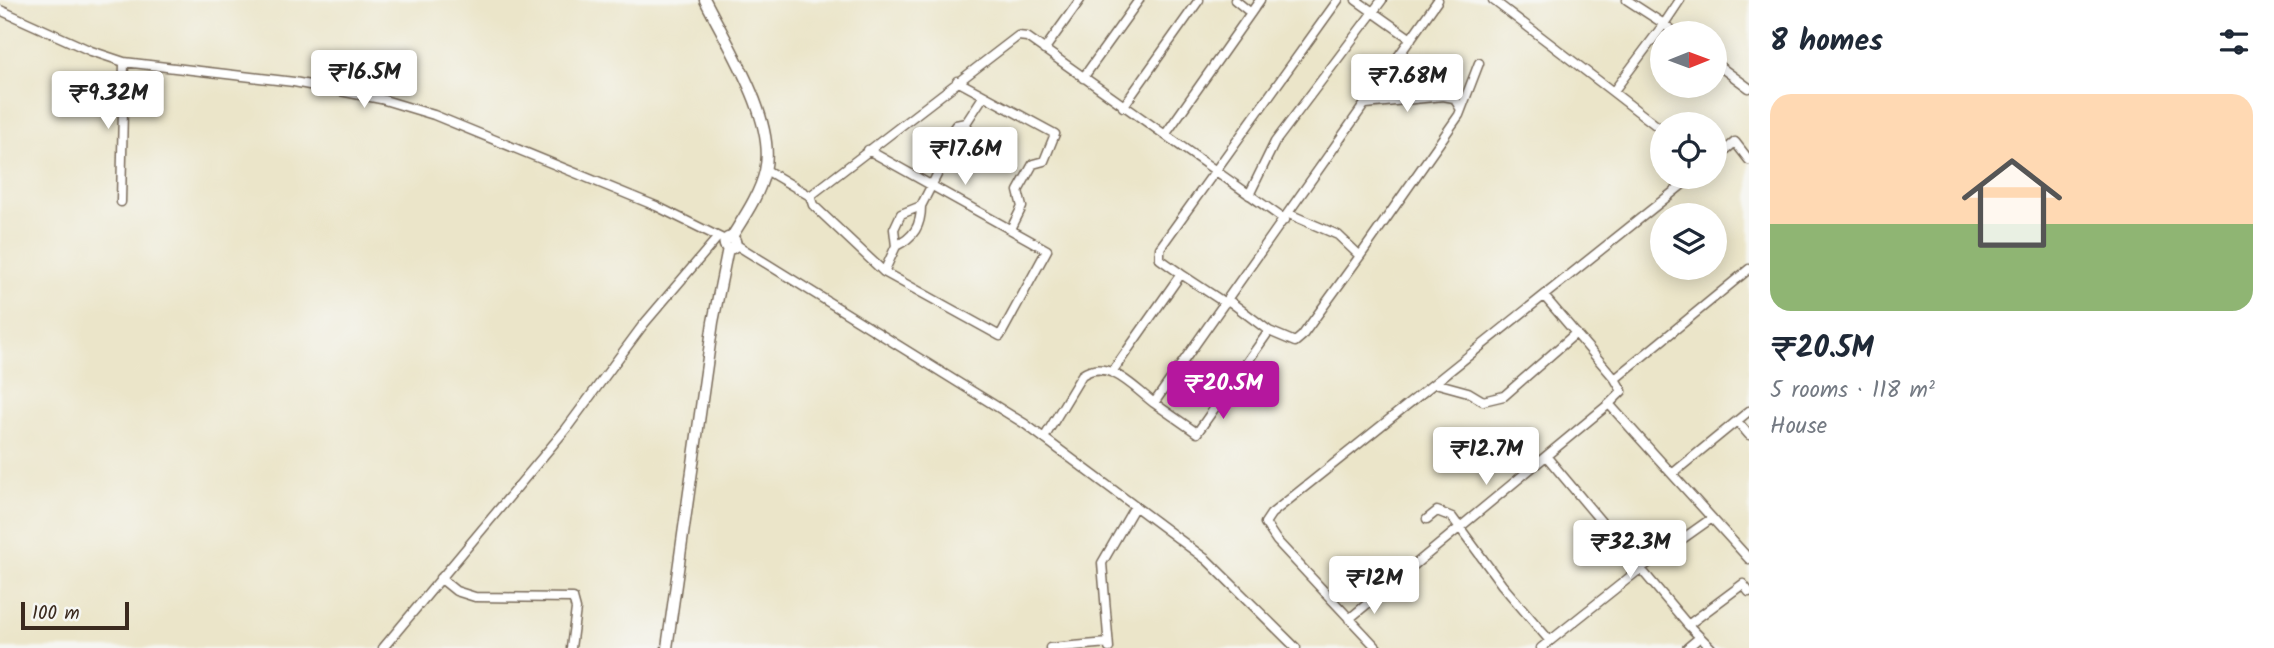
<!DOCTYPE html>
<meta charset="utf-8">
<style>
body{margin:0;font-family:Kalam,sans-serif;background:#f2f2f3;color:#1f2937;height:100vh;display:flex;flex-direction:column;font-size:26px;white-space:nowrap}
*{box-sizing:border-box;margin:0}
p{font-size:23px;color:#747a83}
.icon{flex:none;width:38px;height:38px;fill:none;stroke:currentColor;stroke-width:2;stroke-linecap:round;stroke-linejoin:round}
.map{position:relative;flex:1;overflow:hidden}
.panel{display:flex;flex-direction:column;background:#fff;width:525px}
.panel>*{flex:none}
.needle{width:46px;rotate:89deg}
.controls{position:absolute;left:1650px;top:21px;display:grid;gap:14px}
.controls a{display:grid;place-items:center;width:77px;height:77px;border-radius:50%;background:#fff;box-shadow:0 4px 18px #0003;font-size:35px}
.scale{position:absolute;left:21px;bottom:18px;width:108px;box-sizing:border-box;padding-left:7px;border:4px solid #3b2a1e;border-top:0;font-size:19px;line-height:24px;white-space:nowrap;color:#3b2a1e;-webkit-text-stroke:5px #f6f6f2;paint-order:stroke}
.price{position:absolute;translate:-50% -60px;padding:0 16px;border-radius:7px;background:#fff;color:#222;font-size:23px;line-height:46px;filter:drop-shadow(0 2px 4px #0008)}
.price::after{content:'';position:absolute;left:50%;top:42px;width:21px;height:16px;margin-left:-10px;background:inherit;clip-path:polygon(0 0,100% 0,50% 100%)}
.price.selected{background:#b5179e;color:#fff}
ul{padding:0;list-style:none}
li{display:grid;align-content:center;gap:14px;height:371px;padding:0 21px}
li+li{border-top:2px solid #e0e1e3}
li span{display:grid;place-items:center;height:217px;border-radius:21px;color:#555}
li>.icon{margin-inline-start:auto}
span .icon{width:126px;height:126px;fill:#fffc;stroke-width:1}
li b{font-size:30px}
h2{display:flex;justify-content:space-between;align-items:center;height:84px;padding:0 21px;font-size:30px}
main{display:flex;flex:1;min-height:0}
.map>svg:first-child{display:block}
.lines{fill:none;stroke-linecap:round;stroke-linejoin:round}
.minor-casing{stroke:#796b5a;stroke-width:11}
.major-casing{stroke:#796b5a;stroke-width:13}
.minor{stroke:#fff;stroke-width:8}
.major{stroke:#fff;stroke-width:10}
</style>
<main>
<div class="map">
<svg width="1749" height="648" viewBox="0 0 1749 648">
<rect width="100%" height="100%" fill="#f6f6f2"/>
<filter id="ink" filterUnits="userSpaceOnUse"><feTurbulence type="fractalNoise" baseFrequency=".0143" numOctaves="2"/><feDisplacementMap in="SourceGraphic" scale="14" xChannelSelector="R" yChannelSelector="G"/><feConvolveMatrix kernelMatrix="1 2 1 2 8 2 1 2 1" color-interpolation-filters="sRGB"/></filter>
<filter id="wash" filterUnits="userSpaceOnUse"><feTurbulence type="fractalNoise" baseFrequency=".00686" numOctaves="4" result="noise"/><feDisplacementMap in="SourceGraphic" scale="28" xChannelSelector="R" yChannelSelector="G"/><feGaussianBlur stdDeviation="1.57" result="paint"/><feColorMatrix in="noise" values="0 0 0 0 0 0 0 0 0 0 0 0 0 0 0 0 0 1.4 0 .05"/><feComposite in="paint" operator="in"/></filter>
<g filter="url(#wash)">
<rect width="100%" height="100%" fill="#ebe5c9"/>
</g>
<g filter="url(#ink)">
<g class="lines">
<defs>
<path id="minor" d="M1235 0 1251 13
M1356 0 1411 39
M1493 0 1613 92
M1627 0 1664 24 1680 0
M0 10 91 51 124 62 294 82 381 99 434 115 656 206 725 240
M1044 50 1080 0
M1715 63 1749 88
M1083 78 1139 0
M957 81 1055 134 1044 161 1033 164 1018 191 1022 207 1011 229
M1366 104 1443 96 1454 98 1460 108
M1123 107 1199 0
M1662 130 1613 92 1664 24 1676 33
M1165 135 1260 0
M1715 159 1735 142 1749 160
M944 161 957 158 970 135 966 123
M766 170 810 196 1018 36 1027 37 1285 220
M1249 195 1275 142 1382 0
M810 196 813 205 884 272 1000 336 1047 250 868 150
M121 202 124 62
M1289 214 1338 235 1360 256 1459 115 1479 63
M735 244 1025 424 1207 560 1296 648
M896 246C914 237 921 226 921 206
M884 272 896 246 894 229 901 214 921 206 944 161 942 144 956 125 966 123 983 97
M1181 274 1225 303
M1544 296 1615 379 1749 269
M1228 300 1269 331 1295 342 1302 336 1360 256
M1112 372 1181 274 1160 259V248L1338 0
M1615 379 1622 391 1609 404 1672 474 1749 411
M1435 383 1468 392 1483 401 1504 396 1576 333
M1154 403 1197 433 1269 331
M1737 421 1749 435
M1044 438 1082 375C1108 357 1134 388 1154 403L1438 0
M1546 456 1688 625 1743 584 1749 592
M1672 474 1749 559
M1427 519 1437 511 1452 517 1502 585 1550 641
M440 578 456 591 475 597 573 598 576 609 571 648
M1349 619 1609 404
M1688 625 1711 648
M383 648 566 429 643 325 718 237
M1050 648 1108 643
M1109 648 1102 563 1135 506
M1377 648 1277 541 1265 523 1271 514 1692 177
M1541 648 1640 569 1712 518
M1687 648 1699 638"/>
<path id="major" d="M705 0C727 44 777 121 765 171 760 194 744 217 731 238
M724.5 243a5.5 5.5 0 1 1 11 0a5.5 5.5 0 1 1-11 0Z
M667 648 713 322 728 248"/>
</defs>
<use href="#minor" class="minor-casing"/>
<use href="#major" class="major-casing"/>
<use href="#minor" class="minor"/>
<use href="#major" class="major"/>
</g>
</g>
</svg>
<div class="controls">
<a><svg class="needle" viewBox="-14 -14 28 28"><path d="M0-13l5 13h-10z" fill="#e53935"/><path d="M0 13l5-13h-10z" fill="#747a83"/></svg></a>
<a><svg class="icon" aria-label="locate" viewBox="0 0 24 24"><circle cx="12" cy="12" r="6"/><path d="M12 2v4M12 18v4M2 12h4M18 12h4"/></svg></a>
<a><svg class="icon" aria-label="layers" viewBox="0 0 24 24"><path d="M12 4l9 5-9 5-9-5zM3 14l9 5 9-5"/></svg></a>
</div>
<div class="scale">100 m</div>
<b class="price" style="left:364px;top:110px">₹16.5M</b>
<b class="price" style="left:1407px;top:114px">₹7.68M</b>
<b class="price" style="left:108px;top:131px">₹9.32M</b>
<b class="price" style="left:965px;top:187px">₹17.6M</b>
<b class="price selected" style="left:1223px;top:421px">₹20.5M</b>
<b class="price" style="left:1486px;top:487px">₹12.7M</b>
<b class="price" style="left:1630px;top:580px">₹32.3M</b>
<b class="price" style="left:1374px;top:616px">₹12M</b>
</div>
<section class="panel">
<h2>8 homes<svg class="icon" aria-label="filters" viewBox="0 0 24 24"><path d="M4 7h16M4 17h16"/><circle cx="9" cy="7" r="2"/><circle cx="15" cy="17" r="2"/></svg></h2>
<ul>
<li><span style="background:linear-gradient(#ffd9b3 60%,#8fb573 0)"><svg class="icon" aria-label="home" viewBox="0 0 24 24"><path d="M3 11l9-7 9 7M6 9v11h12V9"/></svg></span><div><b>₹20.5M</b><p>5 rooms · 118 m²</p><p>House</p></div></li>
</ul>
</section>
</main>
